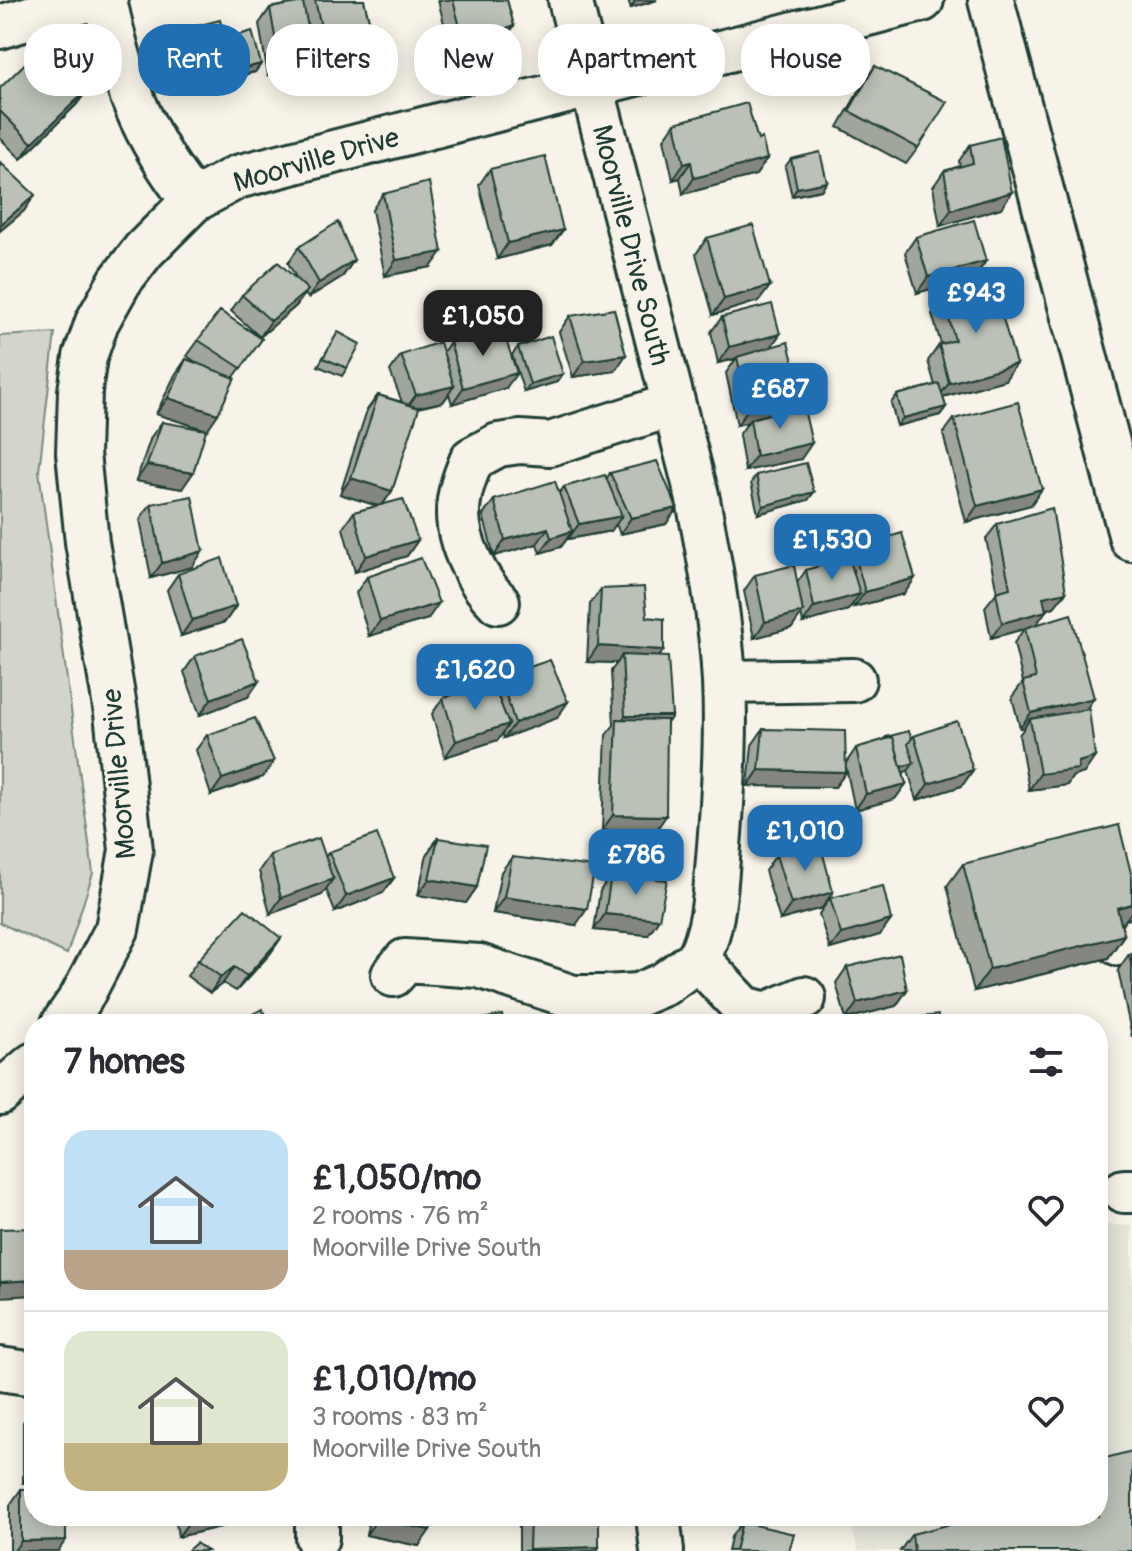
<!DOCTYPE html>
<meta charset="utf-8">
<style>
body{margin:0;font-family:Pangolin,sans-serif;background:#f2f2f3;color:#2b2b33;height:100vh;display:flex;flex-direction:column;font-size:30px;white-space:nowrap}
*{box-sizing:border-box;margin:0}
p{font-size:26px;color:#7c7c81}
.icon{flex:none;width:44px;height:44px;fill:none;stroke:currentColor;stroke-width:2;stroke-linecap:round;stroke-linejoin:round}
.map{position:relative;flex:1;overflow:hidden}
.drawer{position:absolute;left:24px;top:1014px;width:1084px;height:512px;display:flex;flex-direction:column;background:#fff;border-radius:32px;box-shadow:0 4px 20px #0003}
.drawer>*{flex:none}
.banner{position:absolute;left:24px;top:24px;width:1084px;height:72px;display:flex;gap:16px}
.price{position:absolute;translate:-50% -68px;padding:0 18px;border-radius:16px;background:#1f6fb2;color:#fff;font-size:26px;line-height:52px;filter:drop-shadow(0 2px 4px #0008)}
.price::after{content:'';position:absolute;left:50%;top:48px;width:24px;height:18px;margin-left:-12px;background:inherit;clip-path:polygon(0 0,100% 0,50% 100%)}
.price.current{background:#222;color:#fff}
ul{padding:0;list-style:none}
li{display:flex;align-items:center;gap:24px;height:200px;padding:0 40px}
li+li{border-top:2px solid #e1e1e2}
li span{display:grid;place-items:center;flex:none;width:224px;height:160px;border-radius:24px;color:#555}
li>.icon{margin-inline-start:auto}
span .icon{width:96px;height:96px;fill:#fffc;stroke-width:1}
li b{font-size:34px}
h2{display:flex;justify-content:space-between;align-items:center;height:96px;padding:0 40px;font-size:34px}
.chip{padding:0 28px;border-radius:32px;background:#fff;box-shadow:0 4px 20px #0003;font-size:28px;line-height:72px}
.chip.current{background:#1f6fb2;color:#fff}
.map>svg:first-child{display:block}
.built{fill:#e5e4d9}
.green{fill:#d3d5ca;stroke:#79897f;stroke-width:2}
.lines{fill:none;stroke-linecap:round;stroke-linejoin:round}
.minor-casing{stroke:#1f3d34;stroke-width:48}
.major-casing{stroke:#1f3d34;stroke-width:50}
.minor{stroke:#f7f3e8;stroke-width:42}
.major{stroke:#f7f3e8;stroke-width:44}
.wall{fill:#a1a69d;stroke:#1f3d34;stroke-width:2}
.shaded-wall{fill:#83877f;stroke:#1f3d34;stroke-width:2}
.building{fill:#bbc1b6;stroke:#1f3d34;stroke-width:2}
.labels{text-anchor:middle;stroke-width:6;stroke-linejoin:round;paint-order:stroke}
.street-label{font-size:28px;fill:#1f3d34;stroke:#f7f3e8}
</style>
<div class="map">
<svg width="1132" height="1551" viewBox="0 0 1132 1551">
<rect width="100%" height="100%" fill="#f7f3e8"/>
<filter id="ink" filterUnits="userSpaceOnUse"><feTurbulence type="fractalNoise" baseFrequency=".0125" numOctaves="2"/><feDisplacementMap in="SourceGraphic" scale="16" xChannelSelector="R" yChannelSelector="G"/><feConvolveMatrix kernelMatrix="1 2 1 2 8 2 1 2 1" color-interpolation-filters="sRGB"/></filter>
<g filter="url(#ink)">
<path class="built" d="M1098 1224 1132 1226V1551H858L849 1516H1098Z"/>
<path class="green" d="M55 333 39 471 93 873 67 954 0 923V336Z"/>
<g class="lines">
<defs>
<path id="minor" d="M105 0C123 83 140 133 193 201
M570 0 697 495C709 556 721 619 724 682 727 740 723 800 718 859 715 893 714 928 698 959L744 1008 766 1014 804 998
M0 27 88 0
M498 602C477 582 458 543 458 513 458 494 465 476 472 459L498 445 520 442 550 444 672 405
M724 682 854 680
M1119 944 1132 941
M393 975 405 961 479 966 573 997H605L638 995 664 984 698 959
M63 1024 81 998 117 929 131 850 116 713 87 542 78 453 80 391 85 357 97 322 120 281 144 250 193 201 237 177 922 0
M0 1093 34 1064
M1124 1191H1132
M0 1369 34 1374
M317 1516V1538
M658 1516 662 1551"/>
<path id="major" d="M991 0 1132 538"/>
</defs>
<use href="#minor" class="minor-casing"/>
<use href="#major" class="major-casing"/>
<use href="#minor" class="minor"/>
<use href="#major" class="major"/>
</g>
<path class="wall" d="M303 0H364L370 25 359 41 312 51 313 53 302 69 268 75 259 24 270 8 302 2Z
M438 0H507L514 26 503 41 452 55Z
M628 0H657L631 8Z
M177 31 226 39 261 64 255 72 227 79 225 71 221 77 178 89 166 47Z
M875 66 918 148 906 164 838 127 864 82Z
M0 88 88 89 77 104 21 159 0 138Z
M675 123 758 140 767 159 756 175 683 194 680 178 673 180 664 139Z
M970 145 1001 208 940 226 933 187 944 171 960 166 959 161Z
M791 159 827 182 821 190 792 196 785 167Z
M490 169 563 230 552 245 497 259 479 185Z
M383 194 431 267 385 276 372 210Z
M916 237 986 261 975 276 917 293 905 253Z
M707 238 770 286 759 301 713 315 696 254Z
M299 247 354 260 343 276 308 298 305 294 296 306 260 337 231 311 242 295 298 281 288 263Z
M943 298 1016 364 1005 380 943 397 946 407 940 415 897 426 891 403 897 395 935 385 928 361 939 345 941 344 932 314Z
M220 311 262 339 234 377 207 430 156 414 175 375 186 359 200 365 187 356Z
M570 316 615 371 573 377 559 332Z
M722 317 780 334 770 348 791 408 801 459 745 471 739 435 748 422 737 425 726 373 736 359 718 363 711 332Z
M338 332 347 368 342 376 318 366Z
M450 342 506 388 452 404 449 394 443 402 418 408 392 491 382 505 418 540 407 556 355 572 343 528 354 512 378 506 340 494 367 410 378 395 402 402 390 371 401 355 443 352Z
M518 347 557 382 524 392 512 355Z
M954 419 1031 505 966 522 943 434Z
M162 422 182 489 136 481 151 437Z
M610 473 677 508 666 524 620 534 616 524 611 531 568 539V538L561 547 540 553 537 544 494 556 483 515 494 500 559 493 564 487 606 479Z
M756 475 814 492 808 500 758 514 751 483Z
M151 504 192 567 151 578 140 519Z
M997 524 1066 592 1054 607 1046 610 1037 624 1094 698 1086 709 1084 773 1073 776 1067 785 1029 790 1019 735 1024 728H1020L1012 697 1023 682 1014 643 1024 629 991 638 985 607 997 592 986 539Z
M853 548 915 578 904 594 854 607 853 604 848 610 803 623 801 614 792 628 754 638 744 591 755 575 797 583 806 570 847 558Z
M178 574 236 606 225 622 181 636 167 590Z
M367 577 428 619 369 636 356 593Z
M601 589 647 617 659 656 672 716 667 723 655 832 602 830 606 735 614 725 611 671 617 663 587 662 590 604Z
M195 656 259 681 248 697 200 715 184 672Z
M500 677 557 718 504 738 502 733 498 740 445 757 432 714 443 698 494 686Z
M763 729 846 763 856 748 883 740 886 737 912 738 914 736 973 770 962 786 917 800 908 771 903 773 906 784 895 799 855 810 846 767V772L835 787 748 786 752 745Z
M207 735 274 761 263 777 211 795 196 750Z
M438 838 477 887 466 903 418 895 427 854Z
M329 852 394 878 383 893 335 912 326 889 322 895 270 914 259 871 270 855 325 857Z
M776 855 822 908 780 920 765 871Z
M512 857 576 925 493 913 501 872Z
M963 864 1122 925H1121L1124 935 1108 958 974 991 947 886Z
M611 875 648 935 594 930 600 891Z
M830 898 891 920 880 935 830 949 819 914Z
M281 938 270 954 236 991 223 983 210 993 187 976 198 960Z
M1129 954H1132V1037L1118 970Z
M847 967 907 990 896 1006 846 1019 836 983Z
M34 1406V1483H23V1422Z
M21 1489 58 1551H10V1505Z
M175 1516H242L237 1523 178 1537Z
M370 1516H434L419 1546 366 1535Z
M519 1516H599V1547L597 1551H519Z
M1098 1516 1132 1551H900L912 1534Z
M742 1522 789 1551H728L731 1537Z"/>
<path class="shaded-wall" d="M636 0H657L631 8Z
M370 25 359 41 312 51 323 36Z
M514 26 503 41 452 55 463 39Z
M313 53 302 69 268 75 279 60Z
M232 62 221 77 178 89 189 73Z
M261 64 255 72 227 79 232 71Z
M88 89 77 104 21 159 32 143Z
M767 159 756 175 683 194 694 178Z
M691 162 680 178 673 180 684 164Z
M827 182 821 190 792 196 797 188Z
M1012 192 1001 208 940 226 951 210Z
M35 195 24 211 0 231V225Z
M563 230 552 245 497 259 508 243Z
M442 252 431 267 385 276 396 260Z
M354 260 343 276 308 298 319 283Z
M986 261 975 276 917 293 928 277Z
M770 286 759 301 713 315 724 299Z
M308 290 296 306 260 337 271 321Z
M780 334 769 350 718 363 729 347Z
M626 355 615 371 573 377 584 361Z
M1016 364 1005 380 938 398 949 383Z
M517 373 506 388 452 404 463 388Z
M563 374 557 382 524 392 530 384Z
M454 386 443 402 405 410 416 395Z
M801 394 790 410 750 419 748 422 737 425 748 409Z
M168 398 218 414 207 430 156 414Z
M946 407 940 415 897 426 903 418Z
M812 443 801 459 745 471 756 456Z
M147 465 193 473 182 489 136 481Z
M351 478 392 491 381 507 340 494Z
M1042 489 1031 505 966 522 977 506Z
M814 492 808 500 758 514 763 506Z
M677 508 666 524 620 534 631 518Z
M622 516 611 531 568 539 579 524Z
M548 528 537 544 494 556 505 540Z
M572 531 561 547 540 553 551 538Z
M418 540 407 556 355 572 366 556Z
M203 551 192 567 151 578 162 563Z
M915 578 904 594 854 607 865 592Z
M1066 592 1054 607 1032 613 1043 597Z
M860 594 848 610 803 623 814 607Z
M439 603 428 619 369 636 380 621Z
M236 606 225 622 181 636 192 620Z
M1046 611 1035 626 991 638 1002 623Z
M803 612 792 628 754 638 765 622Z
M598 646 664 650 653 665 622 655 617 663 587 662Z
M259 681 248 697 200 715 211 699Z
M1094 698 1083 714 1030 719 1024 728H1020L1031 713Z
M568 702 557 718 504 738 515 723Z
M625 716H672L661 732 617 727Z
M509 724 498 740 445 757 456 741Z
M1095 757 1084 773 1073 776 1067 785 1029 790 1040 774Z
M274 761 263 777 211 795 222 779Z
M914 763 908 771 889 777 894 769Z
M759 770 846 772 835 787 748 786Z
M973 770 962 786 917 800 928 784Z
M906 784 895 799 855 810 866 794Z
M613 815 666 816 655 832 602 830Z
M394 878 383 893 335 912 346 896Z
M333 879 322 895 270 914 281 898Z
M429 879 477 887 466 903 418 895Z
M833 892 822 908 780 920 791 904Z
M504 897 587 909 576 925 493 913Z
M1132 904V911L1122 925 1101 930 1117 908Z
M605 914 659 919 648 935 594 930Z
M891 920 880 935 830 949 841 934Z
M1124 935 1108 958 974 991 990 969Z
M281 938 270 954 236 991 247 976Z
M234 967 223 983 210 993 221 977Z
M907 990 896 1006 846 1019 857 1003Z
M34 1280V1295L0 1297V1282Z
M34 1467V1483H23Z
M213 1516H242L237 1523 178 1537 189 1522Z
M726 1516H741L739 1519Z
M377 1519 430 1530 419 1546 366 1535Z
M66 1540 58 1551H14L21 1541Z
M599 1547 597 1551H528L529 1549Z"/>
<path class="building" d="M315 0H364L370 25 323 36Z
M453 0H507L514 26 463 39Z
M303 2 313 53 279 60 270 8Z
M220 20 232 62 189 73 177 31Z
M252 31 261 64 232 71 230 62H232L226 39Z
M45 44 88 89 32 143 0 111V88Z
M875 66 947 102 918 148 849 111Z
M747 103 758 140 762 138 767 159 694 178 691 162 684 164 675 123Z
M1001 137 1012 192 951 210 944 171 973 163 970 145Z
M820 152 827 182 797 188 791 159Z
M545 156 563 230 508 243 490 169Z
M0 162 35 195 0 225Z
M429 182 442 252 396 260 383 194Z
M974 220 986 261 928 277 916 237Z
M338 222 354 260 319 283 299 247Z
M753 225 770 286 724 299 707 238Z
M278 262 308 290 271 321 242 295Z
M993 284 1016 364 949 383 939 345 955 340 943 298Z
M772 304 780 334 729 347 722 317Z
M614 309 626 355 584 361 570 316Z
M220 311 262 339 241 368 198 340Z
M502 328 517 373 463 388 450 342Z
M338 332 360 344 347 368 323 358Z
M551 336 563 374 530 384 518 347Z
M440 342 454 386 416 395 401 355Z
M788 342 801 394 748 409 737 357Z
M186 359 235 378 218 414 168 398Z
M939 384 946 407 903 418 897 395Z
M378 395 419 408 392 491 351 478Z
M1018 402 1042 489 977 506 954 419Z
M803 405 812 443 756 456 750 419Z
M162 422 206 430 193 473 147 465Z
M657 461 677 508 631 518 610 473Z
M806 463 814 492 763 506 756 475Z
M605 475 622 516 579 524 564 487Z
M555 481 572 531 551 538 548 528 505 540 494 500Z
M192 496 203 551 162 563 151 504Z
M403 499 418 540 366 556 354 512Z
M1052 508 1066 592 1043 597 1046 611 1002 623 996 592 1010 588 997 524Z
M902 533 915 578 865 592 853 548Z
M849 557 860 594 814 607 806 570Z
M222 558 236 606 192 620 178 574Z
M421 558 439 603 380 621 367 577Z
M794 565 803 612 765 622 755 575Z
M644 587 647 617 664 619V650L598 646 601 589Z
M1071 614 1094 698 1031 713 1023 681 1036 678 1025 628Z
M242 639 259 681 211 699 195 656Z
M622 655 668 657 672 716H625Z
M550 660 568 702 515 723 500 677Z
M492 682 509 724 456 741 443 698Z
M1089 709 1095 757 1078 762V769L1040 774 1030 719Z
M255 718 274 761 222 779 207 735Z
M617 719 667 720 666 816 613 815Z
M957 721 973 770 928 784 914 736Z
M763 729 845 731 846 772 759 770Z
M909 731 912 738 908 744 914 763 901 767 893 737 886 739V737Z
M893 737 906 784 866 794 856 748Z
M1119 825 1132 877V904L1117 908 1124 935 990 969 963 864Z
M377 834 394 878 346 896 329 852Z
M319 838 333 879 281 898 270 855Z
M438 838 486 845 477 887 429 879Z
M820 843 833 892 791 904 776 855Z
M512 857 595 867 587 909 504 897Z
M611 875 667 880 659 919 605 914Z
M883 886 891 920 841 934 830 898Z
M245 909 281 938 247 976 234 967 221 977 198 960Z
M900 954 907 990 857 1003 847 967Z
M1129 954H1132V969Z
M262 1009 271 1024H234Z
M502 1015 504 1024H461V1023Z
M938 1015V1024H890V1020Z
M34 1228V1280L0 1282V1229Z
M1132 1451V1551H914L912 1534 982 1516H1098V1460Z
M21 1489H34V1516H66V1540L21 1541Z
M188 1516H213L189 1522Z
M377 1516H434L430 1530 377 1519Z
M530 1516H599V1547L529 1549Z
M742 1522 794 1534 789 1551H735Z
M196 1543 207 1551H187Z"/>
</g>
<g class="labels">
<g class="street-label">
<text transform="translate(316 159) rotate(-16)" y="10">Moorville Drive</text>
<text transform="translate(632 245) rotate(76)" y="10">Moorville Drive South</text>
<text transform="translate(118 774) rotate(-95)" y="10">Moorville Drive</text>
</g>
</g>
</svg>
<b class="price" style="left:976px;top:335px">£943</b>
<b class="price current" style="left:483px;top:358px">£1,050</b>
<b class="price" style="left:780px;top:431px">£687</b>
<b class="price" style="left:832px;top:582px">£1,530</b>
<b class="price" style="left:475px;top:712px">£1,620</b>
<b class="price" style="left:805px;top:873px">£1,010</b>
<b class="price" style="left:636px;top:897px">£786</b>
<div class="banner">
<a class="chip">Buy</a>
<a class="chip current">Rent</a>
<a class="chip">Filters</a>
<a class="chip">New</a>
<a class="chip">Apartment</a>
<a class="chip">House</a>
</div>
<section class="drawer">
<h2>7 homes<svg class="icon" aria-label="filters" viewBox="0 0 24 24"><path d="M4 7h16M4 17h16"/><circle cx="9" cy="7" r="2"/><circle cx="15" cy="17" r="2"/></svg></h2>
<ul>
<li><span style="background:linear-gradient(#bfe0f5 75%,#b9a48a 0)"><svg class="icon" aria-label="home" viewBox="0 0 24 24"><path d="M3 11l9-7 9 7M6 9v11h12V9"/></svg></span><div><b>£1,050/mo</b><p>2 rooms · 76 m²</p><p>Moorville Drive South</p></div><svg class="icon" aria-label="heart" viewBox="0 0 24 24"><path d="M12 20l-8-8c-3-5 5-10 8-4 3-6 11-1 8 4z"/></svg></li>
<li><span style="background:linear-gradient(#dfe7d0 70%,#c2b280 0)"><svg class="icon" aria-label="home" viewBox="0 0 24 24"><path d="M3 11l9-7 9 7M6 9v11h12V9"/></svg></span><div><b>£1,010/mo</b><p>3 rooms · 83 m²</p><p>Moorville Drive South</p></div><svg class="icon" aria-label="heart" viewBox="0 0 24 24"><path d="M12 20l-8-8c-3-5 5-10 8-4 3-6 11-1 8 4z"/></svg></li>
</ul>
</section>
</div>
